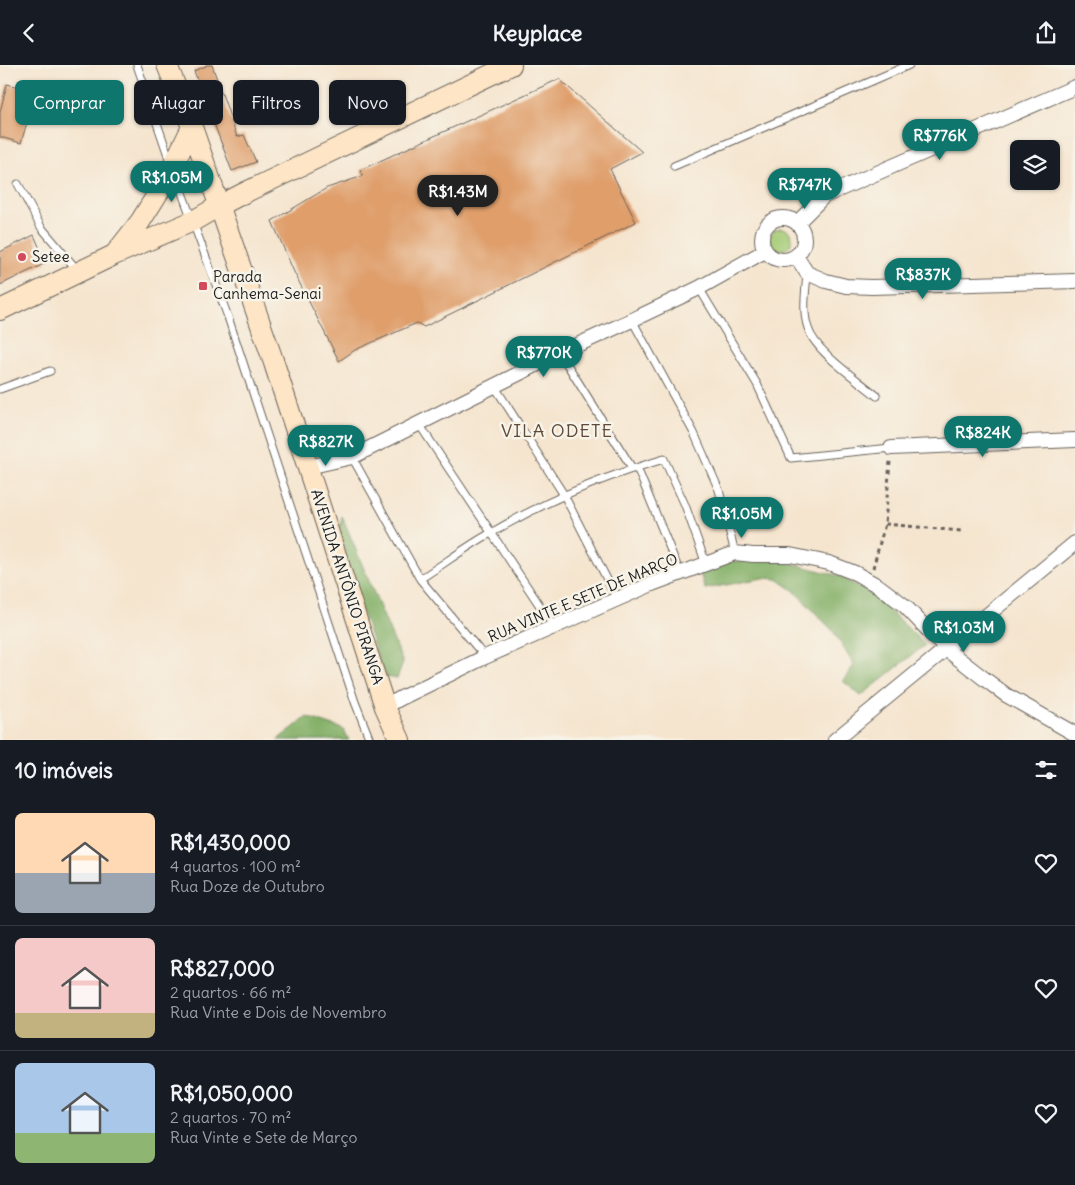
<!DOCTYPE html>
<html lang="pt">
<meta charset="utf-8">
<style>
body{margin:0;font-family:Delius,sans-serif;background:#20242c;color:#f1f3f6;height:100vh;display:flex;flex-direction:column;font-size:19px;white-space:nowrap}
*{box-sizing:border-box;margin:0}
p{font-size:16px;color:#9ea1a6}
.icon{flex:none;width:28px;height:28px;fill:none;stroke:currentColor;stroke-width:2;stroke-linecap:round;stroke-linejoin:round}
.map{position:relative;height:675px;overflow:hidden}
.drawer{display:flex;flex-direction:column;background:#171b24;flex:1}
.drawer>*{flex:none}
.guide{position:absolute;left:15px;top:15px;width:500px;height:45px;display:flex;gap:10px}
.buttons{position:absolute;left:1010px;top:75px;display:grid;gap:10px}
.buttons a{display:grid;place-items:center;width:50px;height:50px;border-radius:8px;background:#171b24;box-shadow:0 1px 4px #0004;font-size:25px}
.price{position:absolute;translate:-50% -42px;padding:0 11px;border-radius:18px;background:#0f766e;color:#fff;font-size:16px;line-height:32px;filter:drop-shadow(0 1px 2px #0008)}
.price::after{content:'';position:absolute;left:50%;top:30px;width:15px;height:11px;margin-left:-8px;background:inherit;clip-path:polygon(0 0,100% 0,50% 100%)}
.price.on{background:#222;color:#fff}
ul{padding:0;list-style:none}
li{display:flex;align-items:center;gap:15px;height:125px;padding:0 15px}
li+li{border-top:1px solid #363941}
li span{display:grid;place-items:center;flex:none;width:140px;height:100px;border-radius:8px;color:#555}
li>.icon{margin-inline-start:auto}
span .icon{width:60px;height:60px;fill:#fffc;stroke-width:1}
li b{font-size:21px}
h2{display:flex;justify-content:space-between;align-items:center;height:60px;padding:0 15px;font-size:21px}
.pill{padding:0 18px;border-radius:8px;background:#171b24;box-shadow:0 1px 4px #0004;font-size:18px;line-height:45px}
.pill.on{background:#0f766e;color:#fff}
header{display:flex;justify-content:space-between;align-items:center;height:65px;padding:0 15px;background:#171b24;font-size:22px;font-weight:800}
.map>svg:first-child{display:block}
.green{fill:#a6cc77;stroke:#61744a}
.forest{fill:#84b068;stroke:#506642}
.building{fill:#df9e6b}
.lines{fill:none;stroke-linecap:round;stroke-linejoin:round}
.lane-casing{stroke:#68625b;stroke-width:9}
.street-casing{stroke:#68625b;stroke-width:16}
.secondary-casing{stroke:#68625b;stroke-width:22}
.path{stroke:#68625b;stroke-width:3;stroke-dasharray:4 4;stroke-linecap:butt}
.lane{stroke:#fff;stroke-width:7}
.street{stroke:#fff;stroke-width:14}
.secondary{stroke:#fde5c5;stroke-width:20}
.poi-dot{fill:#d1495b;stroke:#f7f3e8;stroke-width:2}
.labels{text-anchor:middle;stroke-width:5;stroke-linejoin:round;paint-order:stroke}
.poi-label{font-size:15px;fill:#1c1c1c;stroke:#f7f3e8;text-anchor:start}
.street-label{font-size:15px;fill:#1c1c1c;stroke:#f7f3e8}
.quarter-label{font-size:18px;letter-spacing:1px;fill:#604a38;stroke:#f7f3e8}
</style>
<header><svg class="icon" aria-label="back" viewBox="0 0 24 24"><path d="M15 5l-7 7 7 7"/></svg>Keyplace<svg class="icon" aria-label="share" viewBox="0 0 24 24"><path d="M12 15V3M7 8l5-5 5 5M5 13v7h14v-7"/></svg></header>
<div class="map">
<svg width="1075" height="675" viewBox="0 0 1075 675">
<rect width="100%" height="100%" fill="#f7f3e8"/>
<filter id="ink" filterUnits="userSpaceOnUse"><feTurbulence type="fractalNoise" baseFrequency=".02" numOctaves="2"/><feDisplacementMap in="SourceGraphic" scale="10" xChannelSelector="R" yChannelSelector="G"/><feConvolveMatrix kernelMatrix="1 2 1 2 8 2 1 2 1" color-interpolation-filters="sRGB"/></filter>
<filter id="wash" filterUnits="userSpaceOnUse"><feTurbulence type="fractalNoise" baseFrequency=".0096" numOctaves="4" result="noise"/><feDisplacementMap in="SourceGraphic" scale="20" xChannelSelector="R" yChannelSelector="G"/><feGaussianBlur stdDeviation="1.12" result="paint"/><feColorMatrix in="noise" values="0 0 0 0 0 0 0 0 0 0 0 0 0 0 0 0 0 1.4 0 .05"/><feComposite in="paint" operator="in"/></filter>
<g filter="url(#wash)">
<rect width="100%" height="100%" fill="#f5e5cf"/>
<path class="green" d="M770 174a11 11 0 1 1 22 0a11 11 0 1 1-22 0Z"/>
<path class="forest" d="M342 451 403 598 397 614 386 612 381 601 349 511 340 463Z
M765 494 798 500 840 511 876 532 925 580 861 631 843 616 854 600 833 566 793 525 777 514 763 513 705 524 699 505 726 497Z
M307 652 343 664 349 675H277Z"/>
<g id="blocks">
<path class="building" d="M206 0H212L237 72 244 70 256 97 232 106 194 6 206 1Z
M559 14 642 87 610 104 636 157 424 262 417 258 355 285 339 296 294 207 272 156 327 123 363 111 360 105Z
M7 19 36 26 21 78 0 72V47Z
M34 170 46 198 0 220V187Z"/>
</g>
</g>
<g filter="url(#ink)">
<use href="#blocks" fill-opacity="0" stroke="#68625b" stroke-width="1"/>
<g class="lines">
<defs>
<path id="lane" d="M137 0 170 96
M674 101 909 0
M174 106 228 252 355 637 370 675
M18 119 41 162 78 206
M807 208C806 225 802 246 808 263 815 287 857 314 877 331
M699 223 757 319 791 393 891 383
M632 255 694 368 719 425 735 488
M560 288 632 403 638 405 680 508
M495 322 564 430 617 534
M0 324 50 306
M419 359 554 562
M352 392 420 514 485 592
M420 514C444 499 467 481 491 468 545 436 603 412 664 394L685 440 706 499"/>
<path id="street" d="M762 174a21 21 0 1 1 42 0a21 21 0 1 1-42 0Z
M797 158 824 131 1075 22
M796 191 807 208 826 216 846 221 872 222 1075 216
M891 383 1075 375
M308 402 352 392 560 288 632 255 699 223 765 186
M385 642 401 633 485 592 652 519 735 488 753 490H790L829 498 855 508 880 522 905 541 946 584 982 612 1006 630 1075 669
M835 675 1075 478"/>
<path id="secondary" d="M167 0 192 62 274 298 385 642 400 675
M115 189 140 157 165 117 192 62
M0 245 114 190 193 156 219 141 242 129 511 0"/>
</defs>
<use href="#lane" class="lane-casing"/>
<use href="#street" class="street-casing"/>
<use href="#secondary" class="secondary-casing"/>
<path class="path" d="M885 459 961 466
M873 503 885 459 890 396"/>
<use href="#lane" class="lane"/>
<use href="#street" class="street"/>
<use href="#secondary" class="secondary"/>
</g>
</g>
<g class="poi-dot">
<circle cx="22" cy="192" r="5"/>
<rect x="198" y="216" width="10" height="10" rx="2.5"/>
</g>
<g class="labels">
<g class="poi-label">
<text x="32" y="197">Setee</text>
<text x="213" y="217">Parada<tspan x="213" dy="17">Canhema-Senai</tspan></text>
</g>
<g class="street-label">
<text transform="translate(347 522) rotate(72)" y="5">AVENIDA ANTÔNIO PIRANGA</text>
<text transform="translate(583 533) rotate(-23)" y="5">RUA VINTE E SETE DE MARÇO</text>
</g>
<g class="quarter-label">
<text x="557" y="372">VILA ODETE</text>
</g>
</g>
</svg>
<div class="buttons">
<a><svg class="icon" aria-label="layers" viewBox="0 0 24 24"><path d="M12 4l9 5-9 5-9-5zM3 14l9 5 9-5"/></svg></a>
</div>
<b class="price" style="left:940px;top:96px">R$776K</b>
<b class="price" style="left:172px;top:138px">R$1.05M</b>
<b class="price" style="left:805px;top:145px">R$747K</b>
<b class="price on" style="left:458px;top:152px">R$1.43M</b>
<b class="price" style="left:923px;top:235px">R$837K</b>
<b class="price" style="left:544px;top:313px">R$770K</b>
<b class="price" style="left:983px;top:393px">R$824K</b>
<b class="price" style="left:326px;top:402px">R$827K</b>
<b class="price" style="left:742px;top:474px">R$1.05M</b>
<b class="price" style="left:964px;top:588px">R$1.03M</b>
<div class="guide">
<a class="pill on">Comprar</a>
<a class="pill">Alugar</a>
<a class="pill">Filtros</a>
<a class="pill">Novo</a>
</div>
</div>
<section class="drawer">
<h2>10 imóveis<svg class="icon" aria-label="filters" viewBox="0 0 24 24"><path d="M4 7h16M4 17h16"/><circle cx="9" cy="7" r="2"/><circle cx="15" cy="17" r="2"/></svg></h2>
<ul>
<li><span style="background:linear-gradient(#ffd9b3 60%,#9aa5b1 0)"><svg class="icon" aria-label="home" viewBox="0 0 24 24"><path d="M3 11l9-7 9 7M6 9v11h12V9"/></svg></span><div><b>R$1,430,000</b><p>4 quartos · 100 m²</p><p>Rua Doze de Outubro</p></div><svg class="icon" aria-label="heart" viewBox="0 0 24 24"><path d="M12 20l-8-8c-3-5 5-10 8-4 3-6 11-1 8 4z"/></svg></li>
<li><span style="background:linear-gradient(#f6c9c9 75%,#c2b280 0)"><svg class="icon" aria-label="home" viewBox="0 0 24 24"><path d="M3 11l9-7 9 7M6 9v11h12V9"/></svg></span><div><b>R$827,000</b><p>2 quartos · 66 m²</p><p>Rua Vinte e Dois de Novembro</p></div><svg class="icon" aria-label="heart" viewBox="0 0 24 24"><path d="M12 20l-8-8c-3-5 5-10 8-4 3-6 11-1 8 4z"/></svg></li>
<li><span style="background:linear-gradient(#a9c7e8 70%,#8fb573 0)"><svg class="icon" aria-label="home" viewBox="0 0 24 24"><path d="M3 11l9-7 9 7M6 9v11h12V9"/></svg></span><div><b>R$1,050,000</b><p>2 quartos · 70 m²</p><p>Rua Vinte e Sete de Março</p></div><svg class="icon" aria-label="heart" viewBox="0 0 24 24"><path d="M12 20l-8-8c-3-5 5-10 8-4 3-6 11-1 8 4z"/></svg></li>
</ul>
</section>
